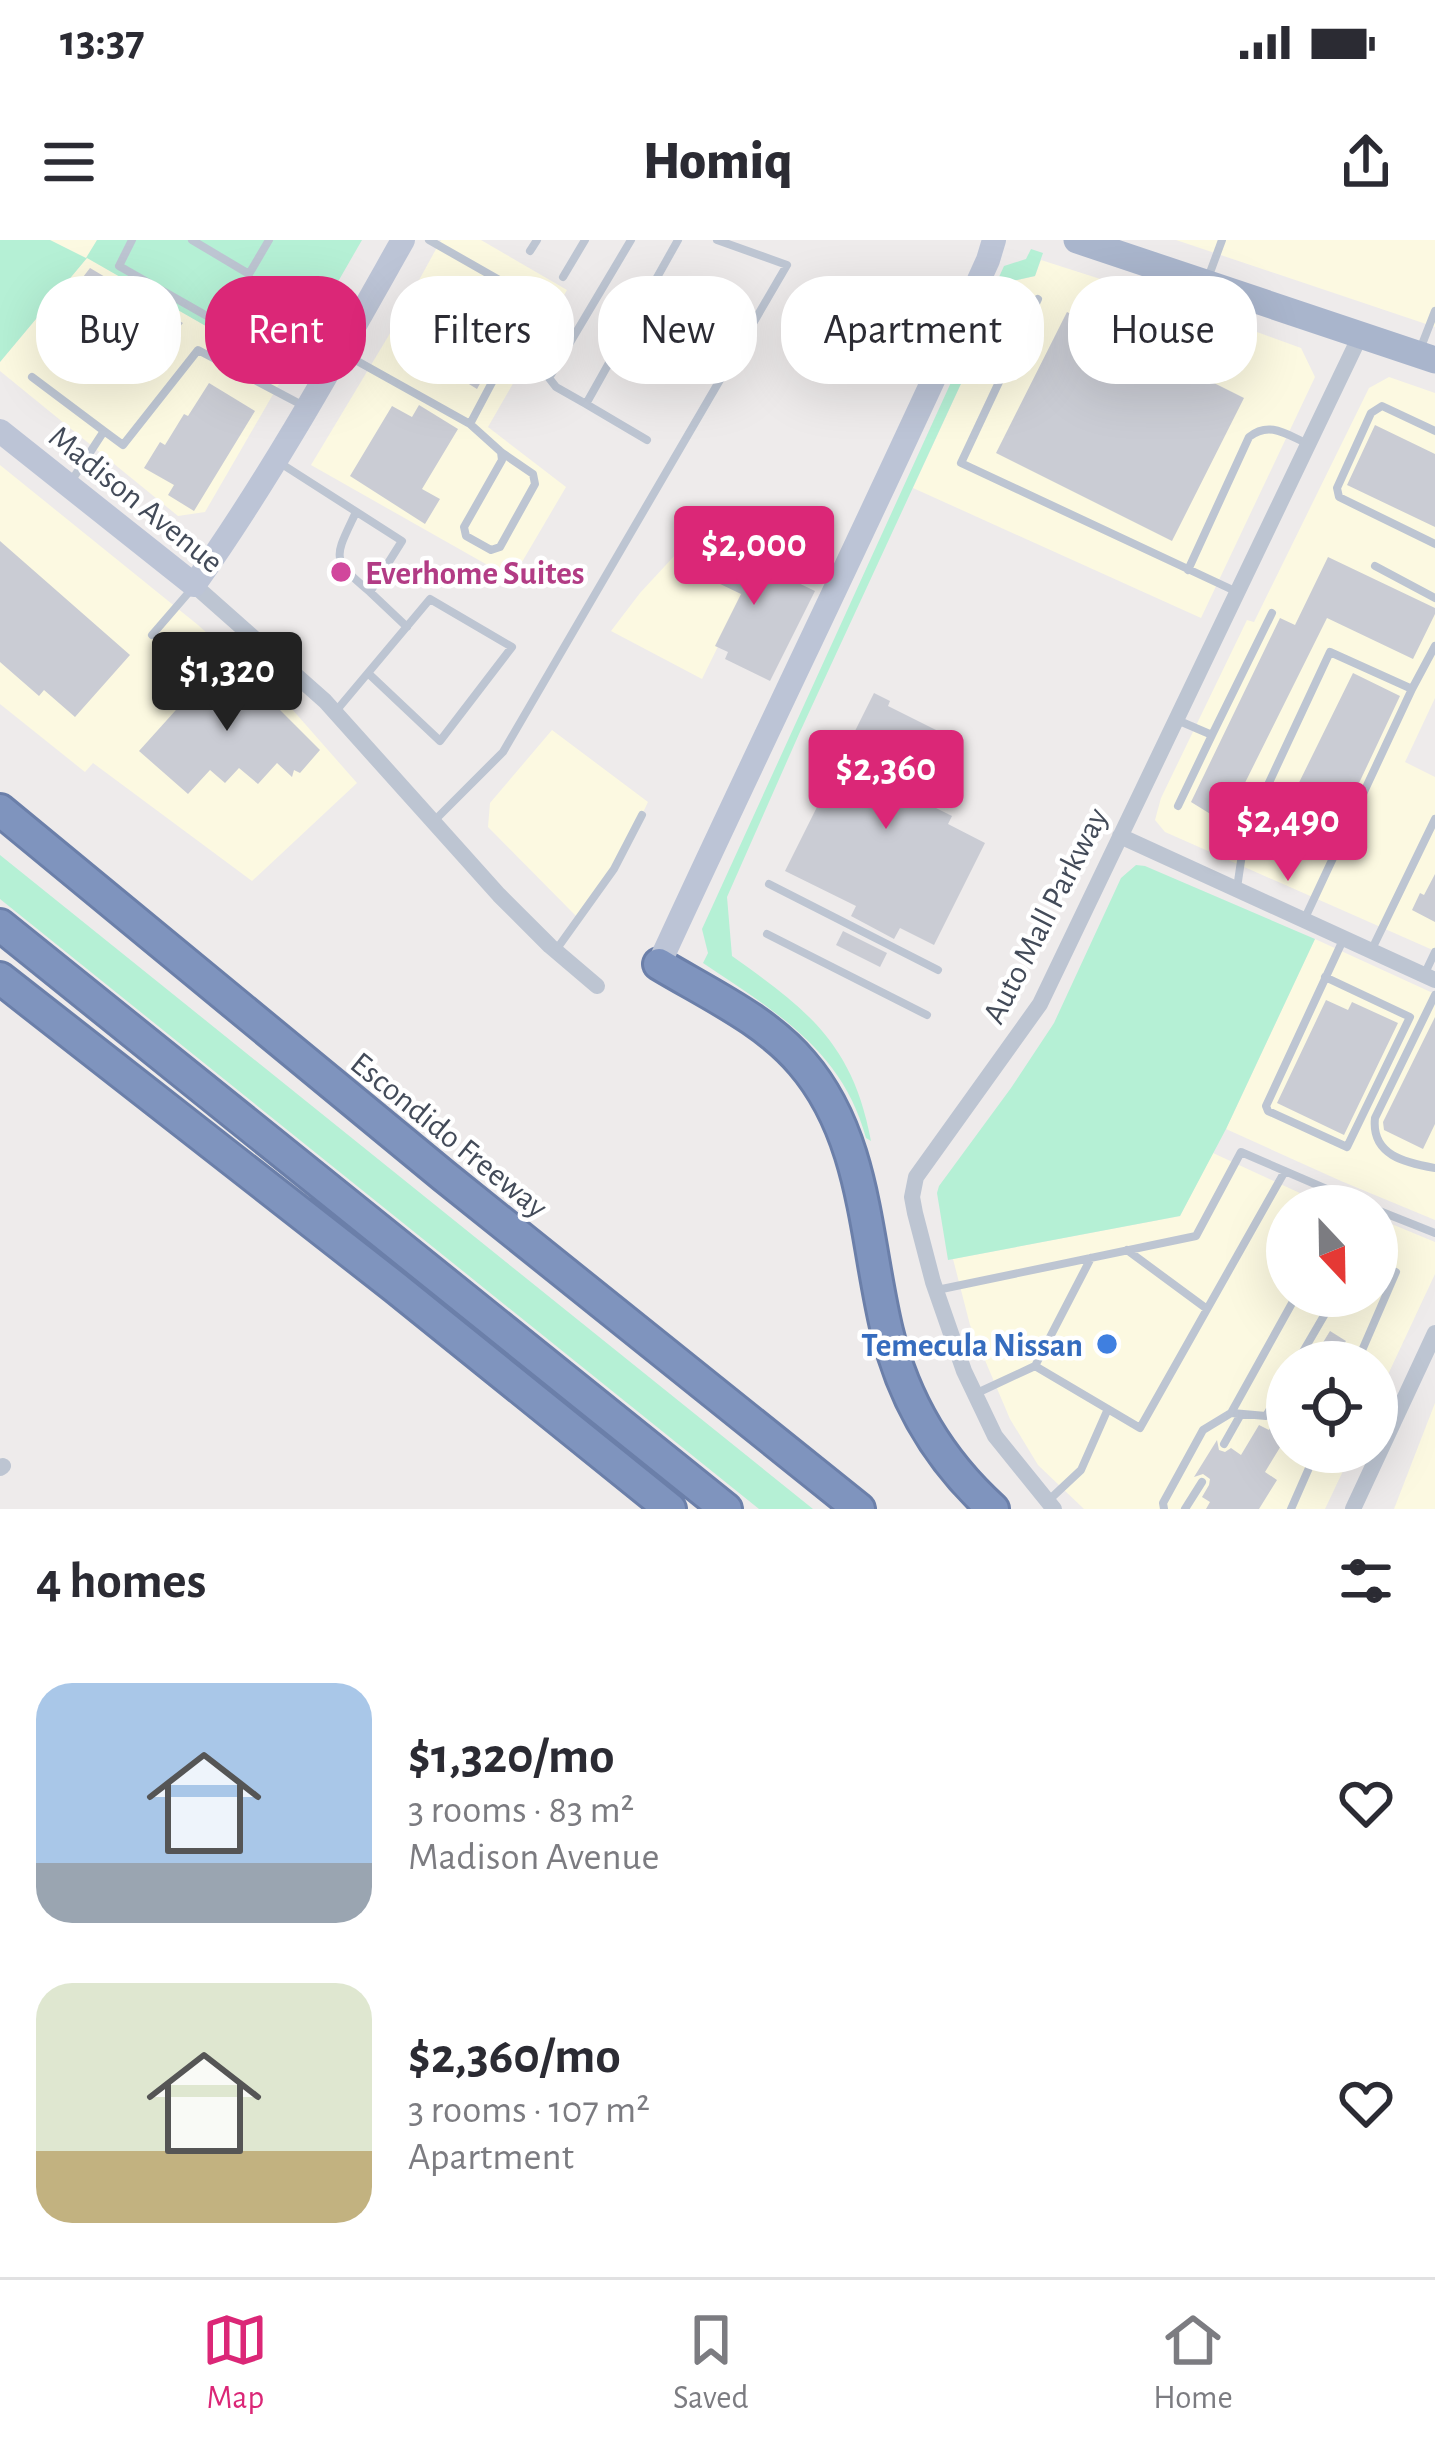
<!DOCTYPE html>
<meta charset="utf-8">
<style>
body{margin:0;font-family:"Alegreya Sans",sans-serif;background:#f2f2f3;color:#2b2b33;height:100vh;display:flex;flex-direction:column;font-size:45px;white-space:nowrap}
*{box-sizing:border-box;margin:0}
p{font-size:39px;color:#7c7c81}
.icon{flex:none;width:66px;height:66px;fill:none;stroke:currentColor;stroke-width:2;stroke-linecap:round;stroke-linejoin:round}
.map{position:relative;height:1269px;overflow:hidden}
.drawer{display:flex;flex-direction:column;background:#fff;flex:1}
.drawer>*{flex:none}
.top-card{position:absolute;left:36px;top:36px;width:1365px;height:108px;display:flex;gap:24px}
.needle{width:78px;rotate:158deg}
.tools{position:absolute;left:1266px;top:945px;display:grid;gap:24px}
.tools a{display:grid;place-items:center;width:132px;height:132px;border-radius:50%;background:#fff;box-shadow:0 12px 48px #0002;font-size:60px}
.price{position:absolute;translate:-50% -102px;padding:0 27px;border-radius:12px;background:#db2777;color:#fff;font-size:39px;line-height:78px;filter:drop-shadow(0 3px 6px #0008)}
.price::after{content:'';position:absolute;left:50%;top:72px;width:36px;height:27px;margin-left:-18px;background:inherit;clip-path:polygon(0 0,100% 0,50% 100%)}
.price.current{background:#222;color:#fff}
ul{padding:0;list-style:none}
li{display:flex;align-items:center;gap:36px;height:300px;padding:0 36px}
li span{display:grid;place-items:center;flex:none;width:336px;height:240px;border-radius:36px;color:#555}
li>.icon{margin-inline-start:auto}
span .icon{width:144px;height:144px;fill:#fffc;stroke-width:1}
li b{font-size:51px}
h2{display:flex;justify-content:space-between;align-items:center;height:144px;padding:0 36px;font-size:51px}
.chip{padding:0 42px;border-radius:48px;background:#fff;box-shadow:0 12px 48px #0002;font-size:42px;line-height:108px}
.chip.current{background:#db2777;color:#fff}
.status{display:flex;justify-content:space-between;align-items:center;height:84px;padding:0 60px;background:#fff;direction:ltr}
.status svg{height:33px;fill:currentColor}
header{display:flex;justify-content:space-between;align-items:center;height:156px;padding:0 36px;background:#fff;font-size:54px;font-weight:800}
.tabs{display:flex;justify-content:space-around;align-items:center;height:168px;border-top:3px solid #e1e1e2;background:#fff;font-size:33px;color:#7c7c81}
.tabs a{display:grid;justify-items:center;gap:6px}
.tabs .current{color:#db2777}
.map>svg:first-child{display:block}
.commercial{fill:#fcf9e1}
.green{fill:#b5f0d5}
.building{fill:#caccd4}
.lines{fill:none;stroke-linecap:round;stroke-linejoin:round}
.highway-casing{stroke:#6b7fa9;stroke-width:36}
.lane{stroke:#bdc5d2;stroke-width:8}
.street{stroke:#bdc5d2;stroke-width:16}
.secondary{stroke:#bcc4d6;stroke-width:24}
.primary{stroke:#a9b5cc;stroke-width:27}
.highway{stroke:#7f94be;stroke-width:30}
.hotel-dot{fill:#d1479c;stroke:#fff;stroke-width:4.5}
.shop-dot{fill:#3f7fe0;stroke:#fff;stroke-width:4.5}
.labels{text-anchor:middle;stroke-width:9;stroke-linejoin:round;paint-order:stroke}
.street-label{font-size:33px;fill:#434b59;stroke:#fff}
.hotel-label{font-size:33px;font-weight:bold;fill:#b23c85;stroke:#fff;text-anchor:start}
.shop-label{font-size:33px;font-weight:bold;fill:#366cbe;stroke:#fff;text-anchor:end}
</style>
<div class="status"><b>13:37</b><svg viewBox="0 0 49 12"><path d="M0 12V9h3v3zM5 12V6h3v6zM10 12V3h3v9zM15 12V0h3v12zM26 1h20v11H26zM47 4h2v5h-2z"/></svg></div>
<header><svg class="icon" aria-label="menu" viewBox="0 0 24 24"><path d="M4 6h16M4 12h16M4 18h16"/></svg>Homiq<svg class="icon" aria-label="share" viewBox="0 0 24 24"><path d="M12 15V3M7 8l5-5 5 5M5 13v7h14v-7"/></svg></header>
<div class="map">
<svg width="1435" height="1269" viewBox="0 0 1435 1269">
<rect width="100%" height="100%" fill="#eeebeb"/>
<path class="commercial" d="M50 0H97L88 18 286 132 205 272 178 276 0 131V122L86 19Z
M441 0H481L567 50 488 187 566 247 512 339 311 225 389 95Z
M1176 0H1435V87L1185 3Z
M1041 20 1194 69 1301 108 1315 137 1201 378 913 248 1008 42 1035 36Z
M1389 137 1435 153V458L1405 522 1435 537V711L1165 592 1155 580 1161 558 1247 380 1254 382 1369 148Z
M0 225 198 385 291 468 357 543 252 641 93 523 85 532 0 464Z
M689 293 758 325 702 439 611 391 640 353 677 313Z
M552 490 648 562 628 604 577 677 488 587 490 563Z
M1315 699 1435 754V980L1341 941 1226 889Z
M1213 913 1328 966H1287V1056H1377V978L1435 1002V1034L1377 1158V1122H1287V1212H1352L1325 1269H1084L1038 1225 1010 1179 970 1085 953 1019 1180 976Z
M1435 1163V1269H1394Z"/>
<path class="green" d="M0 0H50L86 18 97 0H362L286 132 87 18 0 122Z
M1031 9 1043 13 1035 36 1008 42 799 494 727 657 732 716C808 770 853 804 871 901L866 898C842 809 774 771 703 723L708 713 702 689 1004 26 1026 19Z
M0 615 813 1269H759L0 659Z
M1136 625 1145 626 1315 699 1226 889 1180 976 948 1020 937 953 939 946 1011 848 1054 783 1121 638Z"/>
<path class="building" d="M90 28 183 83 142 132 63 63Z
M463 44 482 55 489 44 524 65 477 149 420 114Z
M1067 72 1118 97 1131 72 1202 107 1190 131 1244 158 1172 301 996 213Z
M209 143 255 171 194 271 168 255 174 245 144 228 160 202 165 205 184 174 188 176Z
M419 165 458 189 422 249 440 259 425 284 350 236 392 166 412 177Z
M1375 185 1435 214V287L1347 245Z
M705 298 815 351 770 441 725 419 728 412 715 406 741 354 689 329Z
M0 301 130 415 75 477 44 450 39 456 0 422Z
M1328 317 1435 368V374L1413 419 1327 378 1225 583 1191 562 1280 378 1295 385Z
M220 421 266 456 320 510 300 533 294 530 292 537 277 523 258 544 239 528 225 543 210 530 188 554 139 511Z
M1353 433 1400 456 1336 592 1320 585 1317 591 1301 584 1304 578 1286 569Z
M874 453 890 461 888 466 936 490 913 536 937 548 928 564 952 576 948 584 985 603 934 705 900 688 894 699 851 676 856 666 785 631Z
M1435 634V682L1412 670 1420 653 1424 655Z
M843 691 887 713 880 727 836 705Z
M1326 760 1348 770 1352 762 1398 783 1344 895 1277 863Z
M1435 777V884L1423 909 1384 890 1383 882Z
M1330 1091 1346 1101 1333 1122H1311Z
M1287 1160V1196L1265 1232 1277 1240 1259 1269H1206L1210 1262 1202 1257 1209 1245 1210 1239 1203 1234 1194 1237 1217 1200 1219 1210 1225 1212 1231 1208 1241 1215 1259 1185 1269 1190Z"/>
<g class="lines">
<defs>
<path id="highway" d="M0 570 444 936 859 1269
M0 685 726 1269
M659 724C707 753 766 780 802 823 866 897 865 1000 887 1091 904 1161 940 1221 993 1269
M0 738 395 1047 670 1269"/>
</defs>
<use href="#highway" class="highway-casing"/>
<path class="lane" d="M132 0 119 26 316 138
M192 0 249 34 269 0
M429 0 531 58 534 63 470 184
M530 11 537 0
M563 37 585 0
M1208 38 1222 0
M1038 59 961 223 1235 351
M1421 107 1435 71
M341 112 470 184 500 211 501 212 533 234 535 244 500 307 491 310 466 296 464 287 502 220 501 212
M32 137 104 191
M586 164 556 147 549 138 631 0
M1435 191 1382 166 1371 173 1337 248 1339 257 1435 304
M647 200 586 164 678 0
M277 221 402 301 370 352 407 387
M72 240 104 191 123 205 198 110 302 165
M356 272C334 319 330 318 370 352
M1375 326 1435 358
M1188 330 1249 197C1269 181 1286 194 1306 203
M152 395 190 351
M1412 449 1435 406
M336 471 430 359 512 407 440 501 369 434
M1177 480 1212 495 1178 566
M1212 495 1272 373
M435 580 503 512 787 25 717 0
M769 644 938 730
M1237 648 1245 594 1330 412 1412 449 1305 678
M767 694 927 775
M1372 709 1435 579
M556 710 614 629 642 575
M1425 733 1435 712
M1325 737 1410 777 1347 907 1268 871 1266 866 1343 700
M1435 755 1375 878C1371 915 1405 923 1435 928
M1377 970 1435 993
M1127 1010 1207 1069
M937 1050 1196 996 1241 912 1366 966
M1297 1122 1329 1067 1327 1056
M1357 1122 1396 1032 1377 1023
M1035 1126 1091 1018
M977 1153 1035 1126 1140 1188 1285 931
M1232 1173 1266 1176 1287 1140
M1224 1204 1241 1174
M1049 1260 1081 1230 1107 1171
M1164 1269 1163 1263 1203 1190 1231 1173 1296 1056
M1185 1269 1202 1242
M1291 1269 1316 1212"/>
<path class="street" d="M194 345 325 461 499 655 550 706 597 746
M1120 596 1435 740
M0 1228 3 1226
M1054 1269 995 1196 964 1131 933 1042 915 973 912 957 916 937 1040 764 1361 94
M1353 1269 1435 1093"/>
<path class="secondary" d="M0 191 194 345C272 235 337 117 403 0
M659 724C767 489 882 256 988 20L994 0"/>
<path class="primary" d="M1077 0 1435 120"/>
<use href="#highway" class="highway"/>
</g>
<circle class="hotel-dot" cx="341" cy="332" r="12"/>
<circle class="shop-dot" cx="1107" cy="1104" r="12"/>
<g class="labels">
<g class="street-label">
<text transform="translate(137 258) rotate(39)" y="12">Madison Avenue</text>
<text transform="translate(1044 675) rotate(-63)" y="12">Auto Mall Parkway</text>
<text transform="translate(450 894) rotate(39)" y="12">Escondido Freeway</text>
</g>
<g class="hotel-label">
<text x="365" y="344">Everhome Suites</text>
</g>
<g class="shop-label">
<text x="1083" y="1116">Temecula Nissan</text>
</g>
</g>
</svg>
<div class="tools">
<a><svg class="needle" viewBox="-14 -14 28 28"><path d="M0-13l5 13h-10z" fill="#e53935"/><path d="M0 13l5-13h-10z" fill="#7c7c81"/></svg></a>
<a><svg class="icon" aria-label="locate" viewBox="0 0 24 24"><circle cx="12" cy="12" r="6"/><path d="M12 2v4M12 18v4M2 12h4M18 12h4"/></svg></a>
</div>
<b class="price" style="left:754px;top:368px">$2,000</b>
<b class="price current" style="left:227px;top:494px">$1,320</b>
<b class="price" style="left:886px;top:592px">$2,360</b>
<b class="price" style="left:1288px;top:644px">$2,490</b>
<div class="top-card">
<a class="chip">Buy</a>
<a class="chip current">Rent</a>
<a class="chip">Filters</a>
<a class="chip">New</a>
<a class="chip">Apartment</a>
<a class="chip">House</a>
</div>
</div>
<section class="drawer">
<h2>4 homes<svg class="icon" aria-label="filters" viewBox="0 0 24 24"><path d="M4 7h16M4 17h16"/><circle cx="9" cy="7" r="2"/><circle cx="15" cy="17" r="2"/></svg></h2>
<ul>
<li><span style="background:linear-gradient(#a9c7e8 75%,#9aa5b1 0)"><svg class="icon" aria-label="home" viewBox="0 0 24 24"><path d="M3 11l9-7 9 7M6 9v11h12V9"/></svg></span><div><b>$1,320/mo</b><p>3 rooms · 83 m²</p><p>Madison Avenue</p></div><svg class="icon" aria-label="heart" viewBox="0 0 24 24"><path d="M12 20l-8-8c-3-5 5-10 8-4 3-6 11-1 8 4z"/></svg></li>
<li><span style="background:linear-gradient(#dfe7d0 70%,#c2b280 0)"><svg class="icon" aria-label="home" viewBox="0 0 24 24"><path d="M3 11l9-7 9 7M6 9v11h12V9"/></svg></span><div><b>$2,360/mo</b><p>3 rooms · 107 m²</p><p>Apartment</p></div><svg class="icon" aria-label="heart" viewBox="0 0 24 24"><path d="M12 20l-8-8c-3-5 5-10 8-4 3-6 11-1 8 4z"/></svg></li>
</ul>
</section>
<nav class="tabs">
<a class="current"><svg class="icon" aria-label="map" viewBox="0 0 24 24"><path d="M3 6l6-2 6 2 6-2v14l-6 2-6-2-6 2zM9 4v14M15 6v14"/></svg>Map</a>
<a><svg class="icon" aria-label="saved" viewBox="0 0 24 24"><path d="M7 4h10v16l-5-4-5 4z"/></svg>Saved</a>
<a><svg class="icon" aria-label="home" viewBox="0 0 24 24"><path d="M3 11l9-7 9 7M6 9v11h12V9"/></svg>Home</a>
</nav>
